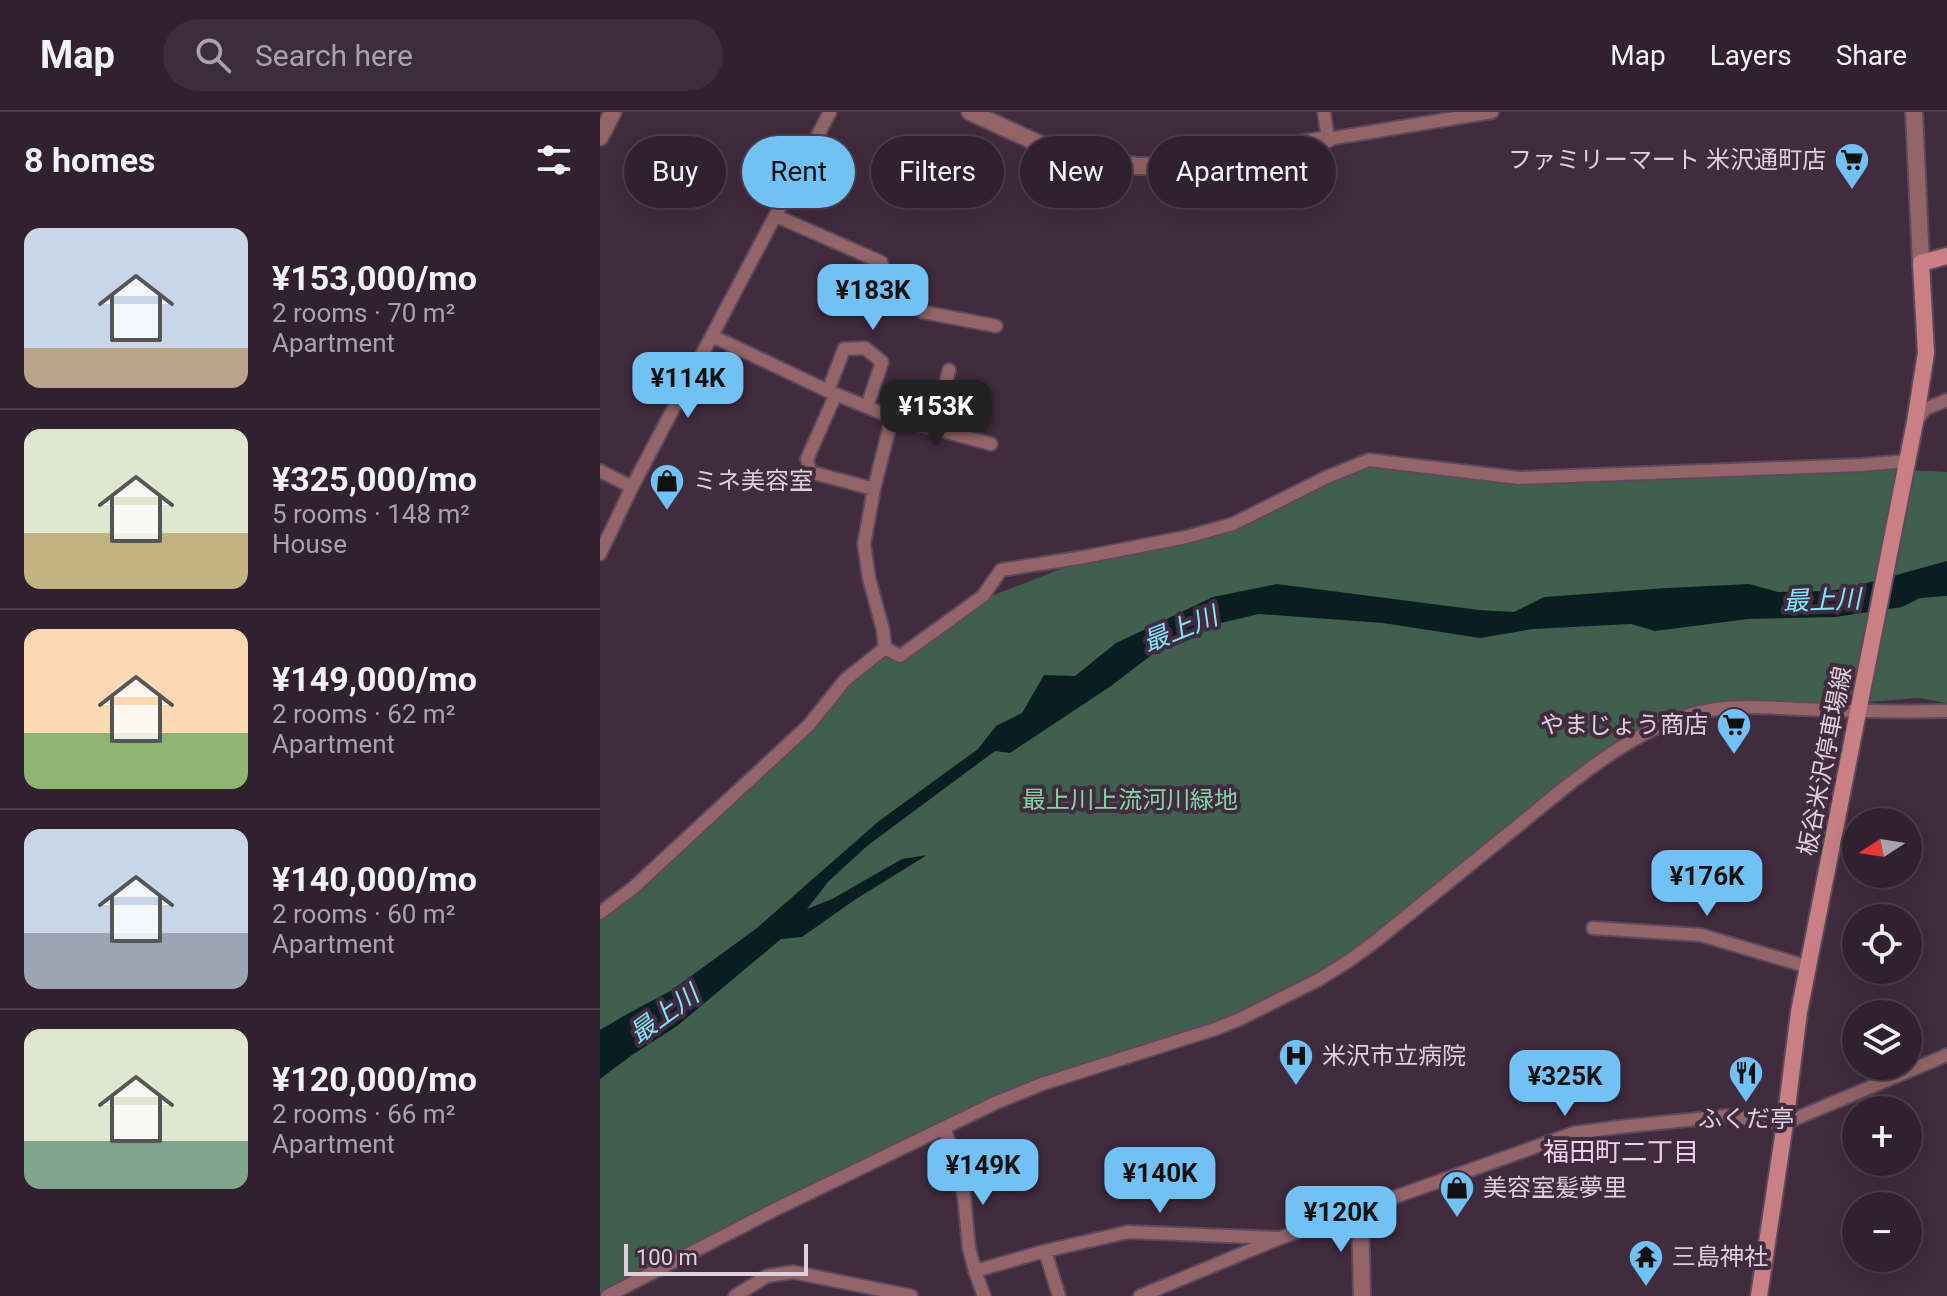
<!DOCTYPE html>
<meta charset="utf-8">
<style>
body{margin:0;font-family:Roboto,"Noto Sans JP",sans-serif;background:#3d2d3b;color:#f1f3f6;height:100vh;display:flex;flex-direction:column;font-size:30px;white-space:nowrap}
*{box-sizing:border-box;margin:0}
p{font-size:26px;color:#a8a3aa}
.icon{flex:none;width:44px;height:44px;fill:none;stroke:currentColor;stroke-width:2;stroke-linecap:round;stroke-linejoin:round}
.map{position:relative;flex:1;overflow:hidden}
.side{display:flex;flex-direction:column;background:#31202f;width:600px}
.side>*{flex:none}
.banner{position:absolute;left:24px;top:24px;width:760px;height:72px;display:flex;gap:16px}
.needle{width:52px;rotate:258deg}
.fabs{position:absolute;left:1242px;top:696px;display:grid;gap:16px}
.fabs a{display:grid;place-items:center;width:80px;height:80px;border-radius:50%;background:#31202f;box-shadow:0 8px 32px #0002,0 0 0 2px #4c3e4b;font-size:40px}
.scale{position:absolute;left:24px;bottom:20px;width:184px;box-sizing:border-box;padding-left:8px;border:4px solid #ded0dd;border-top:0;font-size:22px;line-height:28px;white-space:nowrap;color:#ded0dd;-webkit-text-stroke:6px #412b3f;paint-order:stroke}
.price{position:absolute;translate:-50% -68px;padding:0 18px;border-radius:16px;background:#72c1f5;color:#111;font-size:26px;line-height:52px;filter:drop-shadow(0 2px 4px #0008)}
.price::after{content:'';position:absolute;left:50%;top:48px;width:24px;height:18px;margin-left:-12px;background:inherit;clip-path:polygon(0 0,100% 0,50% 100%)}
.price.active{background:#222;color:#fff}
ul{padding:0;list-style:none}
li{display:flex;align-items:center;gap:24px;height:200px;padding:0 24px}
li+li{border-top:2px solid #4c3e4b}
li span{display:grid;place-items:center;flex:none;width:224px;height:160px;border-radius:16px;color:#555}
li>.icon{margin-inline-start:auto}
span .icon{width:96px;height:96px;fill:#fffc;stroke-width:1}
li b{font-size:34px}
h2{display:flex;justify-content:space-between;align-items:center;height:96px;padding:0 24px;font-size:34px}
.chip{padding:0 28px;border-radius:36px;background:#31202f;box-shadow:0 8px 32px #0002,0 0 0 2px #4c3e4b;font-size:28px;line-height:72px}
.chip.active{background:#72c1f5;color:#111}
header{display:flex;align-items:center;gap:48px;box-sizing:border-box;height:112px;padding:0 40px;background:#31202f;border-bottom:2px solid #4c3e4b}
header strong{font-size:38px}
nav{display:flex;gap:44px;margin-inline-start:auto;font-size:28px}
.search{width:560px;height:72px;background:#3d2d3b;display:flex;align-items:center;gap:20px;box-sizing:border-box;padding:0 28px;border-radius:44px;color:#a8a3aa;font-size:30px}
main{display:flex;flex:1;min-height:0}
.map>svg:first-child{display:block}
.green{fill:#40604d}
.water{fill:#091e22}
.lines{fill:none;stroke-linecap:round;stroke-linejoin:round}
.minor-casing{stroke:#5d495b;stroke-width:16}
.tertiary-casing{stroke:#5d495b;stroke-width:20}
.secondary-casing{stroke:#5d495b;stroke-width:20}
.minor{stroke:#936568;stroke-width:12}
.tertiary{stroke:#936568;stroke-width:16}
.secondary{stroke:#c88084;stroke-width:16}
.labels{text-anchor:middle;stroke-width:8;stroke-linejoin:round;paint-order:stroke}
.poi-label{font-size:24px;fill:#ded0dd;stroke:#412b3f;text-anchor:start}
.street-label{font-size:24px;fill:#ded0dd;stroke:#412b3f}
.park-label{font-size:24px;fill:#86d4a7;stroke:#412b3f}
.water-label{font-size:26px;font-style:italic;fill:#7fe7fb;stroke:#412b3f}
.neighbourhood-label{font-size:26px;fill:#ecd1ea;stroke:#412b3f}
</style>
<header>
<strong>Map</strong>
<div class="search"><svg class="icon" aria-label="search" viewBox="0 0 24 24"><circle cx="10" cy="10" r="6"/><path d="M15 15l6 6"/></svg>Search here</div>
<nav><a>Map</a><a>Layers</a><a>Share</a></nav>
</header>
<main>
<section class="side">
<h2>8 homes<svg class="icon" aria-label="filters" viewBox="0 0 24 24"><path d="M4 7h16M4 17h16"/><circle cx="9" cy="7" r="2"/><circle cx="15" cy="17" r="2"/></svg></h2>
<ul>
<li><span style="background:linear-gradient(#c9d6e8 75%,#b9a48a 0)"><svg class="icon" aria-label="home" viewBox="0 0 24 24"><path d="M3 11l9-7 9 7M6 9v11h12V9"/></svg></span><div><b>¥153,000/mo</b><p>2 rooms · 70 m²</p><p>Apartment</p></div></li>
<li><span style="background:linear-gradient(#dfe7d0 65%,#c2b280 0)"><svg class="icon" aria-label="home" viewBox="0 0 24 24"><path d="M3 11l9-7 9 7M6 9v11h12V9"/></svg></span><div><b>¥325,000/mo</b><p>5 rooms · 148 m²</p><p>House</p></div></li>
<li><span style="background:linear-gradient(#ffd9b3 65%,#8fb573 0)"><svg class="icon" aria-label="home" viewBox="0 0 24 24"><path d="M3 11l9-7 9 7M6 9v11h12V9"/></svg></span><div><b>¥149,000/mo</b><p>2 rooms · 62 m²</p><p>Apartment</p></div></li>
<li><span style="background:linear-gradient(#c9d6e8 65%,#9aa5b1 0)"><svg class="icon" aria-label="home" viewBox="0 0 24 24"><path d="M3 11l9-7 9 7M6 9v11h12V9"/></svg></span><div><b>¥140,000/mo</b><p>2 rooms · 60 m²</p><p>Apartment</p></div></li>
<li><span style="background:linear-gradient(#dfe7d0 70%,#7fa58c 0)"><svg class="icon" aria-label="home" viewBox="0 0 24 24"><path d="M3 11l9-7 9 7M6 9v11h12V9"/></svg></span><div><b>¥120,000/mo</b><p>2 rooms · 66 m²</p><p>Apartment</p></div></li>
</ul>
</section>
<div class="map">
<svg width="1347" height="1184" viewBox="0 0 1347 1184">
<rect width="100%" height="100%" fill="#412b3f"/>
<path class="green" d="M768 354 918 369 1261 358 1293 357 1347 360V591L1318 586 1243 592 1145 589 1077 599 1014 637 749 844 695 876 614 914 441 970 171 1095 0 1183V806L251 569 285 541 301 547 381 488 484 448 587 429Z"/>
<path class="water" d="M1347 449V484L1320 486 1302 495 1235 505 1148 507 1055 519 1031 512 933 517 880 526 783 511 659 502 612 513 566 532 511 574 410 641 395 639 267 734 228 770 207 797 232 787 302 747 327 743 256 787 202 825 181 827 77 914 32 943 0 967V918L29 901 72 878 157 816 279 709 378 637 396 614 422 601 444 563 475 564 516 531 613 485 677 472 879 498 914 500 944 485 1067 476 1149 472 1178 480 1227 479 1249 476Z"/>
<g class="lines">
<defs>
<path id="minor" d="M724 0 728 27 892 0
M176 104 281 150 284 158 323 200 396 214
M112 224 228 279 292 305 391 332
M228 279 244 237 265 236 282 250 267 295
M236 282 207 347 210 360 274 377
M1317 308 1325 297 1347 288
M335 317 349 258
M0 359 32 375
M0 442 32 375 230 0
M285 536 300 544 383 484 401 458 484 445 586 425 633 412 727 365 769 348 919 366 1261 353 1307 349
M285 536 283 518 269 466 264 432 274 377 292 305
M0 801 33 776 209 613 245 568 285 536
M993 816 1101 823 1209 855
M345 1017 364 1084 369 1136 375 1159 384 1184
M445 1139 528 1120 677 1126
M375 1159 445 1139 459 1184
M7 1184 174 1098 395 991 442 972 615 917 640 907 718 868 750 848 777 828C823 791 868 754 914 717 972 670 1040 608 1116 597 1144 593 1172 596 1201 597 1249 599 1298 600 1347 599
M135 1184 167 1164 193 1160 311 1184
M540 1184 680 1126 974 1021 1019 1015 1126 1004 1185 1011 1347 943"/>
<path id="tertiary" d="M370 0 451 37 491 47 537 54H561L601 49 728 27
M1314 0 1321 151
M0 25 13 0
M760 1098 762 1184"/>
<path id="secondary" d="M1159 1184 1185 1011 1199 900 1315 310 1326 241 1321 151 1347 144"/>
</defs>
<use href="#minor" class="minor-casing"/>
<use href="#tertiary" class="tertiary-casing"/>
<use href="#secondary" class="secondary-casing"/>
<use href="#minor" class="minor"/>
<use href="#tertiary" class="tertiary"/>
<use href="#secondary" class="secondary"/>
</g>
<defs>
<symbol id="supermarket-pin" viewBox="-11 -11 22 30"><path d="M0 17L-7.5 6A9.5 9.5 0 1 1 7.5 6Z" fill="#72c1f5" stroke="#412b3f"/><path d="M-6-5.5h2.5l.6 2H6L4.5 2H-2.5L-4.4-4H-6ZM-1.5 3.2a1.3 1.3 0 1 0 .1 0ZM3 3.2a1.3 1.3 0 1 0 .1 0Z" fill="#111"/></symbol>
<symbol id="shop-pin" viewBox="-11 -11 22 30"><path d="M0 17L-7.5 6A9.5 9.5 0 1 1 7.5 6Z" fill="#72c1f5" stroke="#412b3f"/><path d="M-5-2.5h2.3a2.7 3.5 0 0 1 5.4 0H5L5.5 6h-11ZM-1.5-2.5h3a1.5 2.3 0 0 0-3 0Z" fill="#111"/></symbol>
<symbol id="hospital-pin" viewBox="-11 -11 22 30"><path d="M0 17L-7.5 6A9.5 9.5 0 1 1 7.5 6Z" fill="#72c1f5" stroke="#412b3f"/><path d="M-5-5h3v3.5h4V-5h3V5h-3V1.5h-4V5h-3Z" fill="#111"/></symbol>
<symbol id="restaurant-pin" viewBox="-11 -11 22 30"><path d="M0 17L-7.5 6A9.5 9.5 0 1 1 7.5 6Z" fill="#72c1f5" stroke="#412b3f"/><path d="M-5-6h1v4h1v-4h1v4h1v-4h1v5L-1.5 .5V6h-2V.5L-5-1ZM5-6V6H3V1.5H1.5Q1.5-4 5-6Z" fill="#111"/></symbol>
<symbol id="temple-pin" viewBox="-11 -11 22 30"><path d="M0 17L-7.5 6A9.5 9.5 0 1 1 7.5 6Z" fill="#72c1f5" stroke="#412b3f"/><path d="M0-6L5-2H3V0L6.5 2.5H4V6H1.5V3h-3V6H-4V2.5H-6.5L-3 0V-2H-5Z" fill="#111"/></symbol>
</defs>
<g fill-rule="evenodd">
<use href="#supermarket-pin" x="1232" y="28" width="40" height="54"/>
<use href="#shop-pin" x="47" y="349" width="40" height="54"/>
<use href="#supermarket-pin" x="1114" y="593" width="40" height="54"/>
<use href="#hospital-pin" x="676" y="924" width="40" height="54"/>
<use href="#restaurant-pin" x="1126" y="941" width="40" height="54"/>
<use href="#shop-pin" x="837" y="1056" width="40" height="54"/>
<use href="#temple-pin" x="1026" y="1125" width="40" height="54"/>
</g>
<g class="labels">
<g class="poi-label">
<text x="1226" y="56" text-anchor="end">ファミリーマート 米沢通町店</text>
<text x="93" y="377">ミネ美容室</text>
<text x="1108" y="621" text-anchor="end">やまじょう商店</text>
<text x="722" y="952">米沢市立病院</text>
<text x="1146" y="1015" text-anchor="middle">ふくだ亭</text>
<text x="883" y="1084">美容室髪夢里</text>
<text x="1072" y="1153">三島神社</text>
</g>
<g class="street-label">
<text transform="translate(1225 649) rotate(-79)" y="8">板谷米沢停車場線</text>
</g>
<g class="park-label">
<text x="530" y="696">最上川上流河川緑地</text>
</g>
<g class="water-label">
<text transform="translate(1222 488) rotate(-2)" y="9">最上川</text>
<text transform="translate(580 517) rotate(-22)" y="9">最上川</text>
<text transform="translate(64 902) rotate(-36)" y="9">最上川</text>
</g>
<g class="neighbourhood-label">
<text x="1021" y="1049">福田町二丁目</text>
</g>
</g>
</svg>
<div class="fabs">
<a><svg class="needle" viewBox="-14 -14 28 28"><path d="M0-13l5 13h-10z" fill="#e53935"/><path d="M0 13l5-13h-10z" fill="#a8a3aa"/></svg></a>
<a><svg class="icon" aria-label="locate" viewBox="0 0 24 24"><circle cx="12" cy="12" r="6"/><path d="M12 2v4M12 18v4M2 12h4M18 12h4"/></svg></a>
<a><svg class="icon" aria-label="layers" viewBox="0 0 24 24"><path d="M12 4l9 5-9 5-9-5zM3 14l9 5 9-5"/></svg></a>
<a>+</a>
<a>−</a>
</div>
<div class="scale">100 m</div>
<b class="price" style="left:273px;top:220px">¥183K</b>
<b class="price" style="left:88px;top:308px">¥114K</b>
<b class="price active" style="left:336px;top:336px">¥153K</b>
<b class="price" style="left:1107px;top:806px">¥176K</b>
<b class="price" style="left:965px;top:1006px">¥325K</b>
<b class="price" style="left:383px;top:1095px">¥149K</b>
<b class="price" style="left:560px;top:1103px">¥140K</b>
<b class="price" style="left:741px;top:1142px">¥120K</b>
<div class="banner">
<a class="chip">Buy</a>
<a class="chip active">Rent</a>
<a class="chip">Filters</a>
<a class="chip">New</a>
<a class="chip">Apartment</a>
</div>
</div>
</main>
